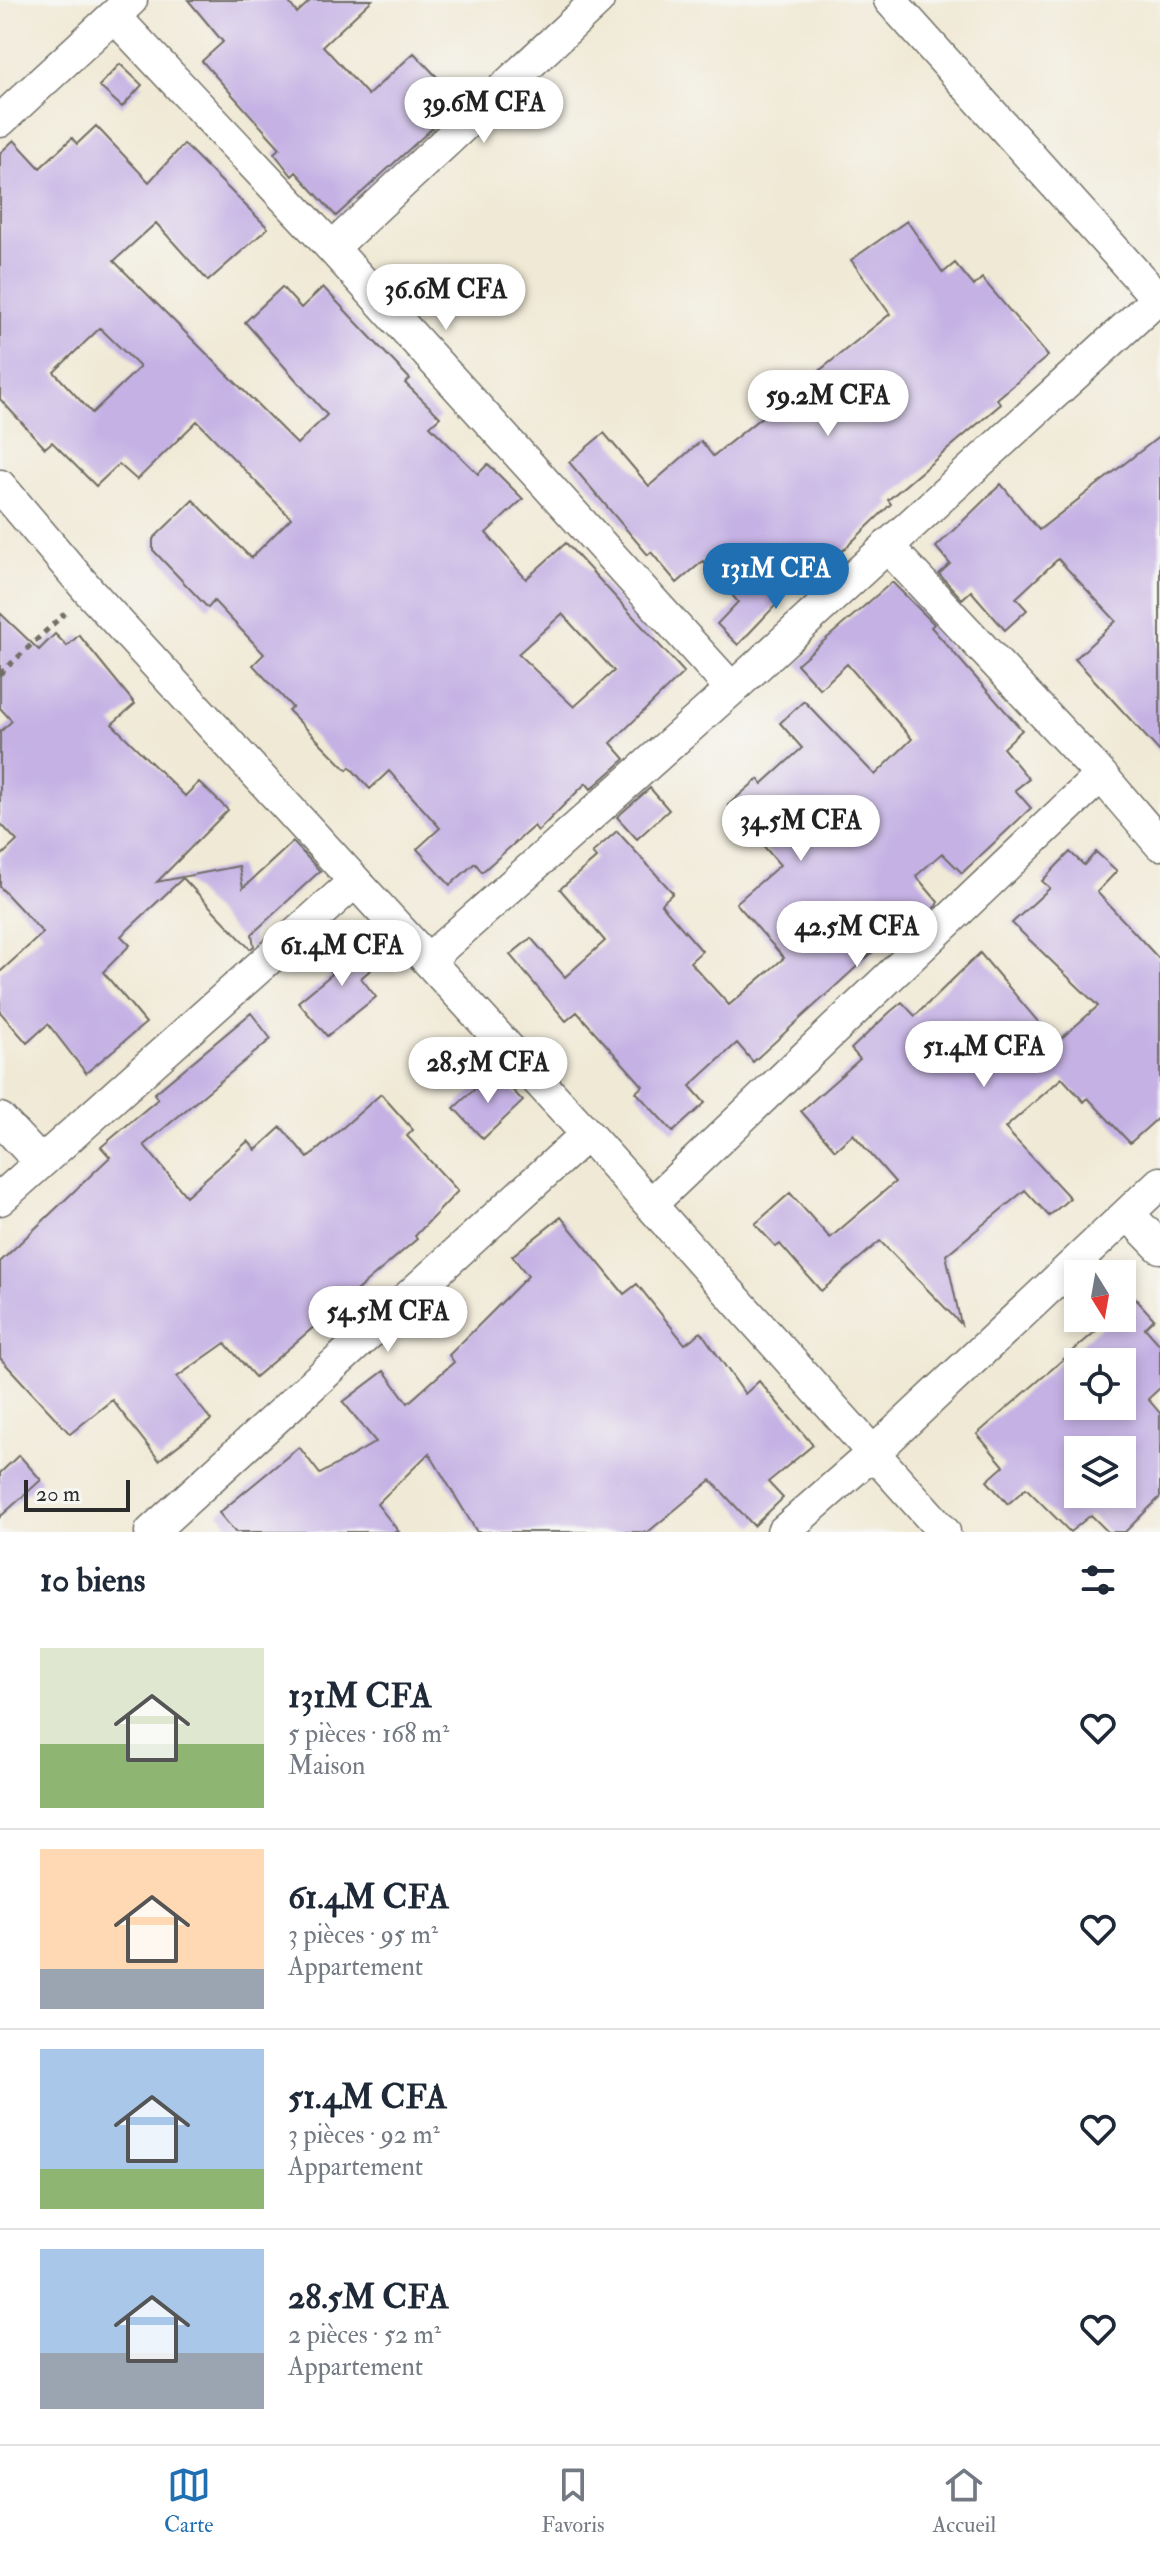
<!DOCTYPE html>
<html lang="fr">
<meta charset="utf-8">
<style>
body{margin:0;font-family:"IM FELL Double Pica",serif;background:#f2f2f3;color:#1f2937;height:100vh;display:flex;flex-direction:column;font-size:30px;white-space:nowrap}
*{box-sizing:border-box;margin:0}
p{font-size:26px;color:#747a83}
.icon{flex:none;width:44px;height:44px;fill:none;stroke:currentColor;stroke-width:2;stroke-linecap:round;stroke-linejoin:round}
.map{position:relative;height:1532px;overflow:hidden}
.details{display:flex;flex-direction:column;background:#fff;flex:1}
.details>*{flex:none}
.needle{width:52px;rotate:169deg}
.fabs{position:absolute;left:1064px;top:1260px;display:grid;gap:16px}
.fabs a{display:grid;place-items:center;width:72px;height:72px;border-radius:0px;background:#fff;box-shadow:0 4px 12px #0003;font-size:40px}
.scale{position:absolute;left:24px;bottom:20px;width:106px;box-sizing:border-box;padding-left:8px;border:4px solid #2b2b2b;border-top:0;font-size:22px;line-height:28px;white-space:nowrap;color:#2b2b2b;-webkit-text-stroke:6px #f6f6f2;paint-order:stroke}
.price{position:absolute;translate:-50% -68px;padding:0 18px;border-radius:28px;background:#fff;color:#222;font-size:26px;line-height:52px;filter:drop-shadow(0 2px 4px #0008)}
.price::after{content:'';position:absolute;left:50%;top:48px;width:24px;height:18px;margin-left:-12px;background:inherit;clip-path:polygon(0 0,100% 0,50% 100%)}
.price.current{background:#1f6fb2;color:#fff}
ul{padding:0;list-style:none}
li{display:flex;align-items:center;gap:24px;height:200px;padding:0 40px}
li+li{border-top:2px solid #e0e1e3}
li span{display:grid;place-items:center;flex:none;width:224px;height:160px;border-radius:0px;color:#555}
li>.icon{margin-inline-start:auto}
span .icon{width:96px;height:96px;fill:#fffc;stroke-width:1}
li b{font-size:34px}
h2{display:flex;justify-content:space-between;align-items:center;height:96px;padding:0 40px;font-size:34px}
.menu{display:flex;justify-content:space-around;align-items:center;height:112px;border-top:2px solid #e0e1e3;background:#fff;font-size:22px;color:#747a83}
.menu a{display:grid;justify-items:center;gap:4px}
.menu .current{color:#1f6fb2}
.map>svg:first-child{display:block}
.building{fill:#c5b1e4;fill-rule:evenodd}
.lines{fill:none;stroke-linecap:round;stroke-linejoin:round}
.minor-casing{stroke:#706e66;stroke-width:35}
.path{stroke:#706e66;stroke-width:5;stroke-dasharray:6 6;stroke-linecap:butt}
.minor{stroke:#fff;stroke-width:32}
</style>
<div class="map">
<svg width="1160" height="1532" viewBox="0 0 1160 1532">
<rect width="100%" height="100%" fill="#f6f6f2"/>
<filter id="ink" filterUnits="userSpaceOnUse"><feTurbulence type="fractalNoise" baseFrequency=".0125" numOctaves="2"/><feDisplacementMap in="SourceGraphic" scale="16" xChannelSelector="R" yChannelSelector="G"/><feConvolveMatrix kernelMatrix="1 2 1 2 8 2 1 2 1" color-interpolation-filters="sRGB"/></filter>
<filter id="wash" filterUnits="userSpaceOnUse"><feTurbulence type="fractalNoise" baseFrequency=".006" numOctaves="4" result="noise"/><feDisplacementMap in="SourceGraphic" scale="32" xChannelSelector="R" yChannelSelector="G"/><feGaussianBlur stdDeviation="1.8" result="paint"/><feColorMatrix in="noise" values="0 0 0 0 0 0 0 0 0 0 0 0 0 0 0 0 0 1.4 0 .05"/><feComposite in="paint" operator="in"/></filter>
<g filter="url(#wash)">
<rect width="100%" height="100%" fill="#f0e9d5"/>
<g id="blocks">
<path class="building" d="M188 0H287L297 13 311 0H372L323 46 368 95 414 53 461 102 336 216 296 172 292 176 274 153 280 148 202 61 223 42Z
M120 64 142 85 122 107 99 86Z
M96 126 149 182 184 144 268 228 208 281 156 223 114 261 297 444 327 415 245 322 282 287 301 308 323 287 410 379 405 383 440 417 430 426 478 474 488 464 523 499 486 533 526 579 566 543 684 672 611 743 625 759 591 789 586 783 538 831 534 826 482 872 475 863 450 885 417 849 440 828 389 771 370 789 350 767 347 770 288 710 292 707 253 665 264 654 214 601 208 608 153 550V539L193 500 251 558 291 518 197 421 137 480 119 464 96 486 52 442 45 448 0 399V153L14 140 40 168 72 138 77 144ZM100 328 140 367 92 413 54 372ZM562 614 614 671 574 707 518 654Z
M907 221 943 273 955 263 974 286 982 278 1048 356 997 399 1001 404 888 500 891 504 834 559 831 556 792 593 789 591 738 645 717 624 738 602 703 561 677 583 651 552 648 555 569 462 604 433 649 486 701 441 713 456 890 314 851 260Z
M1160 436V752L1075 659 1116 621 1058 559 1016 598 1027 610 1005 630 971 591 962 599 939 574 950 564 936 547 1001 484 1039 530Z
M892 582 934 624 931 627 1022 730 1003 748 1029 779 1015 790 1031 808 962 873 942 853 916 876 938 902 936 906 895 944 889 937 753 1062 737 1043 690 1086 705 1103 673 1132 636 1092 643 1086 577 1012 566 1021 510 955 531 938 565 977 605 941 560 889 596 858 592 853 617 831 673 893 661 904 702 951 690 962 729 1005 784 958 736 903 780 865 728 805 758 779 762 784 802 748 780 723 804 701 875 775 912 739 847 664 820 689 797 664Z
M0 613 39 650 55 634 67 646 79 635 135 704 112 724 185 796 199 782 228 810 157 882 239 866 243 888 293 842 320 871 252 934 254 946 250 949 183 878 121 936 130 945 103 972 146 1023 86 1073 48 1024 27 1043 0 1012V972L43 933 0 887V857L17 841 0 823V732L12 721 0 708Z
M650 788 669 810 637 839 617 817Z
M1070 852 1084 865 1096 852 1117 871 1097 892 1160 960V1116L1130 1143 1088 1098 1084 1102 1062 1078 1005 1128 1070 1198 1049 1216 1025 1190 946 1255 961 1324 880 1241 821 1291 780 1244 776 1247 755 1224 790 1193 830 1238 895 1182 853 1134 835 1150 801 1111 860 1059 851 1049 890 1012 902 1002 915 1016 980 953 1056 1043 1098 1006 1012 923 1050 888 1042 881Z
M357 936 380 962 361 978 376 997 327 1036 298 1002 332 974 324 964Z
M251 1013 271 1039 144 1145 186 1196 248 1141 256 1150 281 1127 308 1158 381 1094 413 1130 407 1136 458 1191 415 1236 417 1239 255 1377 225 1343 177 1377 211 1420 159 1460 112 1400 70 1434 0 1358V1262L110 1157 101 1147 158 1099 154 1094Z
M494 1071 523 1101 483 1139 454 1108Z
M561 1217 624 1294 637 1284 685 1344 701 1332 745 1394 759 1381 813 1445 768 1482 783 1498 754 1526 711 1480 648 1532H477L429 1453 377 1504 399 1532H235L219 1513 299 1447 320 1474 376 1442 343 1402 384 1371 408 1403 454 1362 449 1355 528 1276 512 1256Z
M1134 1297 1154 1319 1145 1328 1160 1345V1388L1148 1399 1160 1413V1497L1125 1532H1108L1091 1515 1070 1532 1026 1488 1008 1504 987 1481 1004 1466 977 1434 1111 1318H1122V1308ZM1078 1362H1122V1406H1078ZM1078 1450H1122V1494H1078Z
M19 1455 41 1480 0 1517V1473Z"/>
</g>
</g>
<g filter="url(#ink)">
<use href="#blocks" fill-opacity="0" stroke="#706e66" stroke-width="2"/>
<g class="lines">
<defs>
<path id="minor" d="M890 0 1160 301
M114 16 332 248 732 689
M0 121 131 0
M332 248 598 0
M0 486 89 591 587 1134 944 1532
M887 546 1101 775 1160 844
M428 960 732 689 1158 298
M0 1119 40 1162
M0 1199 353 883
M651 1204 1101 775
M1128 1214 1160 1247
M151 1532 587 1134
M783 1532 872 1454 1160 1183"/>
</defs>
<use href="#minor" class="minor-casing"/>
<path class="path" d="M0 674 65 613"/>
<use href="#minor" class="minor"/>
</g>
</g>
</svg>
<div class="fabs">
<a><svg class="needle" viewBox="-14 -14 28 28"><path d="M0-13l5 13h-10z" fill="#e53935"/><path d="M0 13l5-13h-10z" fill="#747a83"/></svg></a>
<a><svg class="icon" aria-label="locate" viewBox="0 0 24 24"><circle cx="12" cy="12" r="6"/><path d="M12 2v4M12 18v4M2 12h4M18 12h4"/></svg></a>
<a><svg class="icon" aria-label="layers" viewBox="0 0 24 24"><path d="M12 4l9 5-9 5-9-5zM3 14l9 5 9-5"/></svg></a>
</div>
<div class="scale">20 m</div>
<b class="price" style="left:484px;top:145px">39.6M CFA</b>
<b class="price" style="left:446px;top:332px">36.6M CFA</b>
<b class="price" style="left:828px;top:438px">59.2M CFA</b>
<b class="price current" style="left:776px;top:611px">131M CFA</b>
<b class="price" style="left:801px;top:863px">34.5M CFA</b>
<b class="price" style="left:857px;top:969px">42.5M CFA</b>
<b class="price" style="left:342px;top:988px">61.4M CFA</b>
<b class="price" style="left:984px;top:1089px">51.4M CFA</b>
<b class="price" style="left:488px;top:1105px">28.5M CFA</b>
<b class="price" style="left:388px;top:1354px">54.5M CFA</b>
</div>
<section class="details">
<h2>10 biens<svg class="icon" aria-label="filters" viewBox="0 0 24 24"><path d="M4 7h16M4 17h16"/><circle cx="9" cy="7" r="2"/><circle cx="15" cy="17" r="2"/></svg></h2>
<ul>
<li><span style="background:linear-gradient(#dfe7d0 60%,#8fb573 0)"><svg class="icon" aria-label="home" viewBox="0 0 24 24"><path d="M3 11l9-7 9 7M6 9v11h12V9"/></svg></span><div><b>131M CFA</b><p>5 pièces · 168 m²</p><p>Maison</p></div><svg class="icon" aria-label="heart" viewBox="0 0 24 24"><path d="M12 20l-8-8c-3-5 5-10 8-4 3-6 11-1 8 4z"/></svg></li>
<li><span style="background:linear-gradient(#ffd9b3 75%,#9aa5b1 0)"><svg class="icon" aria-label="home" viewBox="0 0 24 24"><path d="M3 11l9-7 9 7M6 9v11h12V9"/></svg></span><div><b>61.4M CFA</b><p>3 pièces · 95 m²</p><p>Appartement</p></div><svg class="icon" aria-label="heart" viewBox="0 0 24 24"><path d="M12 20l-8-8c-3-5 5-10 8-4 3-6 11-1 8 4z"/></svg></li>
<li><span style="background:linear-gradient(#a9c7e8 75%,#8fb573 0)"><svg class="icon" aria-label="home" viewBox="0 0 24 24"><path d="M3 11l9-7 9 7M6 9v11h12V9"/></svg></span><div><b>51.4M CFA</b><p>3 pièces · 92 m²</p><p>Appartement</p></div><svg class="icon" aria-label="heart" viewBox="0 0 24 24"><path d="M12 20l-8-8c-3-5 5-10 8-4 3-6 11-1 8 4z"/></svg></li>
<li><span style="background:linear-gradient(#a9c7e8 65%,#9aa5b1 0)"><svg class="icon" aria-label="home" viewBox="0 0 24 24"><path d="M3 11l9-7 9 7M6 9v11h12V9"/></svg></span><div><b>28.5M CFA</b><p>2 pièces · 52 m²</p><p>Appartement</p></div><svg class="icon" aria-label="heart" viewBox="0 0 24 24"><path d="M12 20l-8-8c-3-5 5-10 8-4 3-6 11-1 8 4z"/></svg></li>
</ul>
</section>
<nav class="menu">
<a class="current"><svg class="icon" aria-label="map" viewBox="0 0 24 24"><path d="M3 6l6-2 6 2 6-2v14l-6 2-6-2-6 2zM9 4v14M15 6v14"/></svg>Carte</a>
<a><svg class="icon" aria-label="saved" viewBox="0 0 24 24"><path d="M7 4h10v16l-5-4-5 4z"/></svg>Favoris</a>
<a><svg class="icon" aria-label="home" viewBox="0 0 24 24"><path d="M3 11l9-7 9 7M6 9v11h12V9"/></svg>Accueil</a>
</nav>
